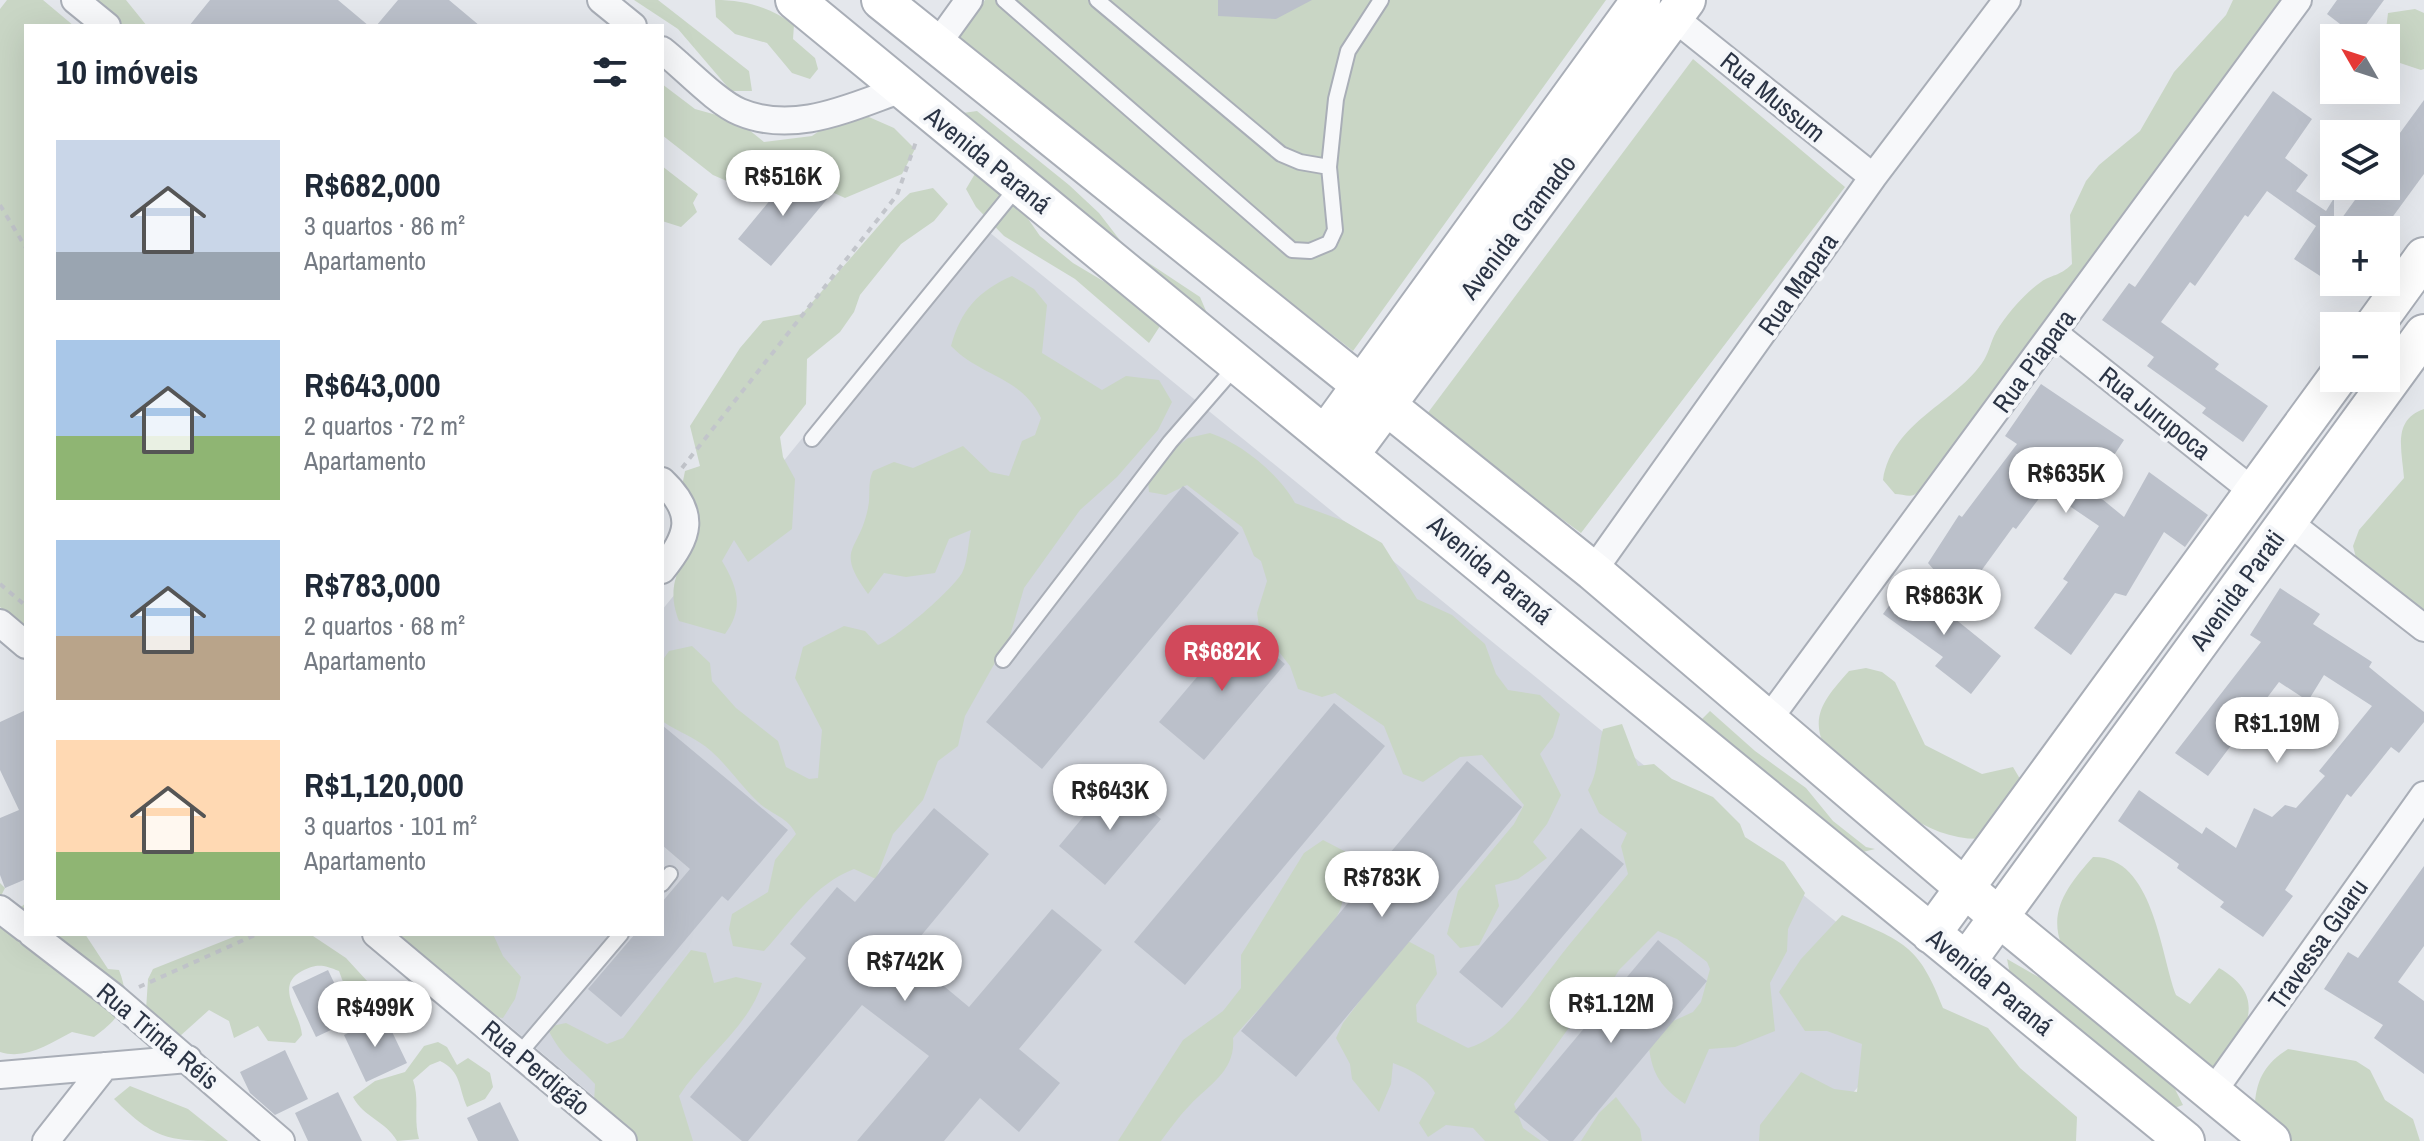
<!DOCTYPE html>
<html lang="pt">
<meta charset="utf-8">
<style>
body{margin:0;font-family:"Archivo Narrow",sans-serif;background:#f6f6f7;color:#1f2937;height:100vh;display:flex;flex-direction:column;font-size:30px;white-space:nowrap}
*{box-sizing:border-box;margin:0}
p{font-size:26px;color:#747a83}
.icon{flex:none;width:44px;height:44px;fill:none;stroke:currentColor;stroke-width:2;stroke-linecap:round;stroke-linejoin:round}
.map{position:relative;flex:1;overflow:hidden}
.sheet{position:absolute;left:24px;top:24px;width:640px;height:912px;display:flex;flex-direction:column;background:#fff;border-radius:0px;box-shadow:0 8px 32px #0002}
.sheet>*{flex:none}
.needle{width:52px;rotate:309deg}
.buttons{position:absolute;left:2320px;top:24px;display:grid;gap:16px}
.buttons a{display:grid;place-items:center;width:80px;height:80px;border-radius:0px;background:#fff;box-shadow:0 8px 32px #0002;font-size:40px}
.price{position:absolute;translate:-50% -68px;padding:0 18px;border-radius:28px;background:#fff;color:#222;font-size:26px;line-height:52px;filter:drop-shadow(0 2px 4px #0008)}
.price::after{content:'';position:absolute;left:50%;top:48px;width:24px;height:18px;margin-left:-12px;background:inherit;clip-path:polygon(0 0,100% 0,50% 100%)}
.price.current{background:#d1495b;color:#fff}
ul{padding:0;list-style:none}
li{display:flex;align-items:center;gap:24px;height:200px;padding:0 32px}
li span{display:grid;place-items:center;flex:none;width:224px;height:160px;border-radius:0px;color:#555}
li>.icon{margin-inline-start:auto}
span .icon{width:96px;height:96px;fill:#fffc;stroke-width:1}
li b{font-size:34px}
h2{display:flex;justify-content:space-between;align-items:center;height:96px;padding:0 32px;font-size:34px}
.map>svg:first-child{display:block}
.built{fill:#d2d6de}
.green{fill:#c9d6c5}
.building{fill:#bbc0ca}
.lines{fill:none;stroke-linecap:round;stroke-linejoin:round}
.lane-casing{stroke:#a9aeb7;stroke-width:18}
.street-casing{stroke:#a9aeb7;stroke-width:30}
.secondary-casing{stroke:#a9aeb7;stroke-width:42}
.path{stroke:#c2c5cb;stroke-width:4;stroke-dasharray:6 6;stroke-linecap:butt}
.lane{stroke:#f7f8fa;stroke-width:14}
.street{stroke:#f7f8fa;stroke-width:26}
.secondary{stroke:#fff;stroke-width:38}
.labels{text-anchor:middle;stroke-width:8;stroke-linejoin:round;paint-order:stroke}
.street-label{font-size:26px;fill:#2b3445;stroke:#f4f6f9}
</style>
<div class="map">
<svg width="2424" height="1141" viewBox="0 0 2424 1141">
<rect width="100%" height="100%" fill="#e4e7ec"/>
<path class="built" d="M978 223 1931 999 1813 1141H647L400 934H662V610Z"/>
<path class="green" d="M7 0H43L74 26H26V629L0 607V9Z
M88 0H126L147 26H111Z
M634 0H658L749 71 752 91H731L678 29Z
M715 0C745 0 770 7 794 25L793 39 815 58 818 69 810 79 792 73 767 43 735 34 716 17Z
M985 0H1606L1353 351 955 40Z
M2233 0H2283L1982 410C1970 423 1922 493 1914 495 1909 497 1901 494 1895 494L1883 480C1892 421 1957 403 1984 360 1989 352 1991 341 1996 332 2006 315 2025 293 2041 282 2052 274 2059 277 2072 264L2070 215 2086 181 2099 165 2140 131 2174 72 2226 15Z
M2415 9 2424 13V69L2421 70 2397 62 2386 30 2388 13Z
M1693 59 1845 187 1581 533 1424 418Z
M662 84 695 109 738 121 764 142 812 136 835 120 862 114 894 128 915 149 902 174 845 198 821 187 791 164 738 186 713 175 662 135Z
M977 111 1069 185 1099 213 1126 248 1200 297 1209 318 956 114Z
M662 166 698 194 693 203 697 212 681 227 662 221Z
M976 172 1015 200 1040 236 1073 263 1130 297 1160 326 1149 343 1075 279 1004 236 976 207 966 189Z
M933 188 948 204 934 221 901 244 860 295 854 312 840 332 807 359 806 404 780 437 783 457 795 479 792 529 748 562 734 540 722 561C738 588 744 608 725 634L679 621C665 585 680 567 696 535L680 496 685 471 700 466 690 426 740 348 763 321 802 314 895 207 910 193Z
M1012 276 1034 289 1047 305 1042 353 1102 390 1126 376 1159 380 1172 402 1158 430 1117 477 1080 510 1024 588 1010 636 965 716 958 746 938 761 923 800 893 834 876 879 854 869C813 885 793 920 764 951L733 946 729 929 732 914 768 892 775 860 796 834C787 816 771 815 758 802 741 786 728 766 711 751 697 738 678 732 662 721V661L669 651 692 646 710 663 712 681 736 708 778 741 786 767 809 779 818 778 822 730 795 678 803 647 844 626 865 631 878 645C897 638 951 591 962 573 968 561 968 543 971 530L949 539 935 573 906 577 884 573 868 594C834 547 859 553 868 508 871 495 867 483 873 471L894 462 913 468 963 446 990 472 1009 476 1022 441 1035 435 1041 418C1021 376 981 377 951 346 961 310 978 291 1012 276Z
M2424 409V616L2357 562 2353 546 2359 530 2404 478C2402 450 2392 420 2424 409Z
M1210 433C1241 443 1279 474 1295 503L1344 521 1382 543 1417 599 1452 615 1485 644 1496 674 1508 690 1540 695 1560 714 1553 737 1540 754 1561 795 1547 824 1533 842 1547 858 1518 879 1495 885 1499 906 1479 945 1460 948 1447 934 1458 891 1514 824 1524 805 1482 755 1460 757 1423 782 1403 774 1384 726 1335 693 1322 697 1298 689 1290 666 1259 626 1257 613 1267 581 1261 561 1254 556 1242 527 1187 485 1166 495 1149 492 1147 470 1188 438Z
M1866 668 1882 672 1895 682 1925 745 1982 774 2013 767 2023 784 1991 838C1922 847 1870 784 1823 743 1810 713 1829 694 1849 671Z
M1710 711 1755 751 1806 788 1833 821 1866 847 1875 849 1855 854 1695 726Z
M1622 724 1638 766 1654 764 1672 779 1713 797 1740 824 1745 837 1784 862 1805 893 1788 929 1787 951 1770 983 1775 1031 1735 1047 1709 1049 1685 1104C1662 1088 1652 1075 1649 1047L1671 1022 1693 1012 1701 1002 1710 969 1707 962 1677 939 1658 931 1619 970 1591 1016 1573 1022 1514 1104 1523 1128 1541 1141H1485L1473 1128 1446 1125 1428 1137 1419 1123 1435 1093C1428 1078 1409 1069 1393 1063L1391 1084 1379 1112 1352 1079 1350 1064 1336 1038 1343 1023 1406 940 1434 955 1437 974 1416 1005 1417 1022 1468 1048C1506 1037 1529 996 1552 967 1576 935 1603 905 1628 874L1621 846 1627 833 1599 813 1588 790C1599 771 1597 751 1603 729Z
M1323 840 1348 853C1345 860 1339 869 1339 876 1338 886 1345 897 1341 907 1329 943 1260 1005 1233 1038 1236 1070 1210 1084 1190 1105 1179 1116 1170 1129 1161 1141H1118L1183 1040 1223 1011 1241 988V955L1304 853Z
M2093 857C2153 856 2160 952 2176 995L2190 1004 2219 968C2271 998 2244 1033 2219 1070L2206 1072 2062 946C2047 910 2070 883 2093 857Z
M0 883 5 888 1 896 12 914 26 903V934H85L108 969 119 970C132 1003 121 1017 94 1037L72 1032C49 1044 26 1060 0 1052Z
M1842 915C1902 941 1919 944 1943 1008L1988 1028 2020 1068 2077 1117 2076 1141H1759L1760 1125 1801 1072 1834 1089 1857 1092 1862 1044 1827 1031H1805L1779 992 1801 959Z
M241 934H310L346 958 368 982 353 993 346 990 339 971C324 965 317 963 302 971 274 986 300 1012 302 1035L295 1043 268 1041 258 1026 234 1038 229 1021 209 1010 179 1037 146 1010 148 979 153 969Z
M382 934H493L503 956 521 977 515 999 503 1018 476 1014 445 972 418 963Z
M691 950 706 953 714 983 736 977 762 983C749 1027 704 1057 679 1096L693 1141H629L594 1103 595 1084C573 1060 562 1059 547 1027L566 1023 607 1044 623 1038Z
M2007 959 2098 1011 2127 1048 2174 1087 2183 1105 2163 1112 2011 979Z
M438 1042 447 1047 457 1065 468 1058 490 1073 493 1087 485 1099 467 1107C458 1087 462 1072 440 1061L430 1065 413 1080C420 1100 413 1118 419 1139L397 1141C385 1120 364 1118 353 1097L375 1081 405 1072 424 1046Z
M2288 1049 2356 1061 2370 1070 2385 1100 2413 1119 2420 1141H2282L2255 1103C2257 1078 2266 1063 2288 1049Z
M130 1086 188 1109 228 1141C169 1141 156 1141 114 1099Z
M1616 1097 1640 1129 1642 1141H1581L1599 1113Z"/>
<path class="building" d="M210 0H338L369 26H189Z
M398 0H449L480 26H376Z
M1218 0H1312L1276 19 1218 16Z
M2337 0H2384L2357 37 2327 14Z
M2273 91 2312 119 2285 158 2308 175 2296 191 2326 211 2334 198V229L2365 186H2386V152L2424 100V174L2383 230H2334V285L2294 259 2316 226 2267 191 2248 217 2245 215 2195 286 2190 282 2161 322 2219 364 2215 369 2268 406 2243 442 2202 413 2206 408 2147 366 2154 357 2102 320 2129 283 2135 287Z
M795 170 828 198 771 266 738 239Z
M2041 384 2124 440 2091 490 2124 517 2149 472 2208 515 2185 547 2164 532 2126 596 2115 593 2071 655 2034 628 2068 582 2063 579 2099 526 2071 507 2044 492 2016 529 2013 527 1960 600 1928 563 1959 515 1962 517 2017 444 2005 436Z
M1183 486 1239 533 1042 769 986 722Z
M1904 585 1954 608 1949 614 2001 656 1971 694 1935 666 1943 657 1883 614Z
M2280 588 2320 614 2313 624 2372 662 2369 667 2424 712V722L2399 753 2391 747 2351 797 2347 794 2285 890 2293 896 2263 937 2220 907 2224 902 2177 868 2179 864 2118 821 2139 790 2202 834 2206 827 2236 848 2254 808 2272 817 2285 805 2296 808 2325 776 2319 771 2372 706 2324 675 2308 701 2279 682 2208 776 2175 753 2261 642 2250 635Z
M1240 626 1285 664 1204 760 1159 722Z
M1334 703 1385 746 1185 985 1134 942Z
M26 710V879L5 888 0 875V818L19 810 0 770V722Z
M662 725 788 830 728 901 722 896 621 1017 588 989 635 934H662V902L690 869 662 845Z
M1467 761 1522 807 1296 1077 1241 1031Z
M1114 780 1161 819 1105 885 1059 846Z
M934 808 989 854 910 949 932 967 927 972 969 1007 1052 909 1102 950 1019 1049 1060 1083 1019 1132 980 1098 944 1141H857L929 1056 862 1005 748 1141H742L690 1097 806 958 790 944 837 887 855 902Z
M1581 828 1624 864 1502 1008 1459 972Z
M2424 866V946L2398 982 2424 1001V1074L2374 1038 2383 1025 2324 989 2348 952 2358 958Z
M1658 940 1707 981 1573 1141H1549L1514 1112Z
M328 970 352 1020 316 1037 292 987Z
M384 1015 407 1063 366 1082 344 1035Z
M285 1050 308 1099 275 1115 250 1093 240 1072Z
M338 1092 362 1141H308L295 1113Z
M500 1102 519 1141H478L467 1118Z"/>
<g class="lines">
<defs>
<path id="lane" d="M1004 0 1292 250 1310 251 1329 243 1335 230 1329 167 1336 99 1348 51 1381 0
M1097 0 1281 154 1300 162 1329 167
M812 439 1019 185
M1003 660 1170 442 1236 366
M662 884 670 874
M519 1054 621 934"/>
<path id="street" d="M75 0 107 26
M601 0 633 26
M1673 17 1873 177
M938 43 969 0
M662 50C684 67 716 102 740 112 795 135 850 107 902 89
M2055 334 2254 492
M662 481C697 514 689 536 662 570
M2287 521 2424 628
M1593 571 1873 177 2007 0
M0 623 26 645
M1768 720 2298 0
M0 909 26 929
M32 934 115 998 281 1141
M376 934 623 1141
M0 1075 188 1059
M2212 1093 2424 795
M46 1141 105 1066"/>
<path id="secondary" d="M795 0C1257 381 1721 762 2185 1141
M881 0 1593 571 2000 918 2271 1141
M2374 326 2424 257
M1326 434 1641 0
M1350 454 1686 0
M1931 934 2337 378
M1966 962 2424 334"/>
</defs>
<use href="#lane" class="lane-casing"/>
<use href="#street" class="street-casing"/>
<use href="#secondary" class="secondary-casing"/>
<path class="path" d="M0 205 26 248
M682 468 897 195 917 139
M0 584 26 606
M139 987 257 934"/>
<use href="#lane" class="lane"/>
<use href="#street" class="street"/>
<use href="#secondary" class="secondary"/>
</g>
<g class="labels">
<g class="street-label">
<text transform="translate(1773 97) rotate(39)" y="9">Rua Mussum</text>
<text transform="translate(988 160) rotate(39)" y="9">Avenida Paraná</text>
<text transform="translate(1518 227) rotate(-53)" y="9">Avenida Gramado</text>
<text transform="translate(1798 284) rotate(-55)" y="9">Rua Mapara</text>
<text transform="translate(2034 361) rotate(-54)" y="9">Rua Piapara</text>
<text transform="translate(2155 413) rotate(38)" y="9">Rua Jurupoca</text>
<text transform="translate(1490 570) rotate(40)" y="9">Avenida Paraná</text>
<text transform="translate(2237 590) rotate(-54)" y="9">Avenida Parati</text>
<text transform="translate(2318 944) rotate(-55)" y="9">Travessa Guaru</text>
<text transform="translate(1990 982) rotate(39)" y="9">Avenida Paraná</text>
<text transform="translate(158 1036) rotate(40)" y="9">Rua Trinta Réis</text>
<text transform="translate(536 1068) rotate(40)" y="9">Rua Perdigão</text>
</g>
</g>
</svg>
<div class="buttons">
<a><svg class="needle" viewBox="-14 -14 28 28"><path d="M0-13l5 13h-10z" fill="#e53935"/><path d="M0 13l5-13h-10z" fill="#747a83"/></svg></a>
<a><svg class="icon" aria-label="layers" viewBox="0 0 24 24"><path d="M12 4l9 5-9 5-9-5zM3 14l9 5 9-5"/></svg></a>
<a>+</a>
<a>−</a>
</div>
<b class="price" style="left:783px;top:218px">R$516K</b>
<b class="price" style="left:2066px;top:515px">R$635K</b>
<b class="price" style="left:1944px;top:637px">R$863K</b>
<b class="price current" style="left:1222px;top:693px">R$682K</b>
<b class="price" style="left:2277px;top:765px">R$1.19M</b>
<b class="price" style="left:1110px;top:832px">R$643K</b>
<b class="price" style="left:1382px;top:919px">R$783K</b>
<b class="price" style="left:905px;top:1003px">R$742K</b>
<b class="price" style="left:1611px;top:1045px">R$1.12M</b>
<b class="price" style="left:375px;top:1049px">R$499K</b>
<section class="sheet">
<h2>10 imóveis<svg class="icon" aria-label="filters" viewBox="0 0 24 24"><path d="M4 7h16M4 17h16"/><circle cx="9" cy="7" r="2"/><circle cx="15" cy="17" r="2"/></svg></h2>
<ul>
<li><span style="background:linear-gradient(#c9d6e8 70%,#9aa5b1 0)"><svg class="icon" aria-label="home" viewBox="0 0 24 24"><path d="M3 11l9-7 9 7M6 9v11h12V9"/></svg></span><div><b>R$682,000</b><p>3 quartos · 86 m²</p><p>Apartamento</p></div></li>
<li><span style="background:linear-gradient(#a9c7e8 60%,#8fb573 0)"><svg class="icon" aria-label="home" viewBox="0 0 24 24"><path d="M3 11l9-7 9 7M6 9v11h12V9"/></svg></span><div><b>R$643,000</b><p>2 quartos · 72 m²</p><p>Apartamento</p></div></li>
<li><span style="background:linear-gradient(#a9c7e8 60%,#b9a48a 0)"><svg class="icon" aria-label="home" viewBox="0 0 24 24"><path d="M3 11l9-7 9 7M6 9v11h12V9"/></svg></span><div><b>R$783,000</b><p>2 quartos · 68 m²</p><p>Apartamento</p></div></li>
<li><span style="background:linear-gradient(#ffd9b3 70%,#8fb573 0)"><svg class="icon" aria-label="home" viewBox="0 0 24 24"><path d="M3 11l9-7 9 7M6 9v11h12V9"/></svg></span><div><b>R$1,120,000</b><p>3 quartos · 101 m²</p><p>Apartamento</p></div></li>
</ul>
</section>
</div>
